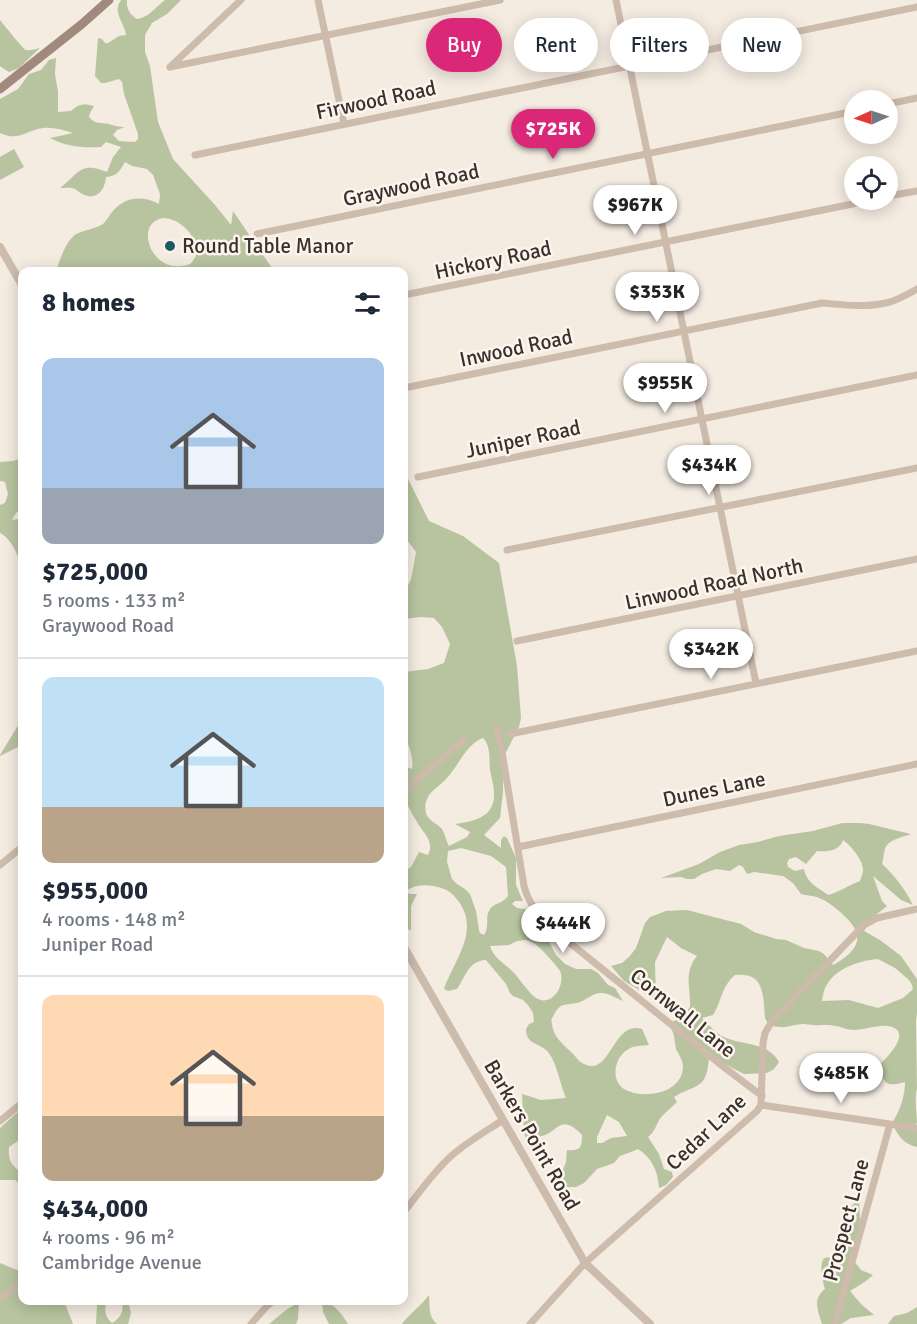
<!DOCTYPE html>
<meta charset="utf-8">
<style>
body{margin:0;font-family:Signika,sans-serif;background:#f2f2f3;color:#1f2937;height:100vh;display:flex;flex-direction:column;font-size:22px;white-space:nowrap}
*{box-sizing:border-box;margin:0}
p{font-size:20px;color:#747a83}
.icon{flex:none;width:33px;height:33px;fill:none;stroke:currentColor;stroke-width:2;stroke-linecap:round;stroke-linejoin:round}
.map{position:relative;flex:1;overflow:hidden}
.sheet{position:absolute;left:18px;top:267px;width:390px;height:1038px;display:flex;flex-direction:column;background:#fff;border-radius:12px;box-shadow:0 3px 15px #0003}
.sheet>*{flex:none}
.top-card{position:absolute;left:426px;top:18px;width:400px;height:54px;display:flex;gap:12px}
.needle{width:39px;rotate:267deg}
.fabs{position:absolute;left:844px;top:90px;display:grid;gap:12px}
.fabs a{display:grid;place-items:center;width:54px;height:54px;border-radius:50%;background:#fff;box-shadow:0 3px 15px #0003;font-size:30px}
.price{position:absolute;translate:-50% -51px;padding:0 14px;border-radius:21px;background:#fff;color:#222;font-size:20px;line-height:39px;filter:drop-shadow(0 2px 3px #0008)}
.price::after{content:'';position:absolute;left:50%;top:36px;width:18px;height:14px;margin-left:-9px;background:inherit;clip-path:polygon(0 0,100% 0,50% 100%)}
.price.current{background:#db2777;color:#fff}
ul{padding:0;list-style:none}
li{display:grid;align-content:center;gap:12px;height:318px;padding:0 24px}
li+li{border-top:2px solid #e0e1e3}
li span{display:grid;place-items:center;height:186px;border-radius:12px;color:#555}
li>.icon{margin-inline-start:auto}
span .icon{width:108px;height:108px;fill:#fffc;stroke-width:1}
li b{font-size:26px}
h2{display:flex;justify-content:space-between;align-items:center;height:72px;padding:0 24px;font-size:26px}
.pill{padding:0 21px;border-radius:27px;background:#fff;box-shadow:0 3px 15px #0003;font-size:21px;line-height:54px}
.pill.current{background:#db2777;color:#fff}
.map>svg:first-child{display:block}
.green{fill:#b8c4a0;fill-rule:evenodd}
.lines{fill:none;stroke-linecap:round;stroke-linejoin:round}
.minor{stroke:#cdbbac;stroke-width:7}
.tertiary{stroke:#cdbbac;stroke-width:8}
.secondary{stroke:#a18a7d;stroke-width:9}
.poi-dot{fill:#1f5a5e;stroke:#fbf5ee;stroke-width:2}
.labels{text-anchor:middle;stroke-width:5;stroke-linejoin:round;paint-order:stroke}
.street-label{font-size:21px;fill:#3b302b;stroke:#fbf5ee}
.poi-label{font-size:21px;fill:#3b302b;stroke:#fbf5ee;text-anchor:start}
</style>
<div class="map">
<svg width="917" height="1324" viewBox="0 0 917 1324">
<rect width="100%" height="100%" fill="#f4ebe1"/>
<path class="green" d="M121 0H127C126 9 130 14 137 19 148 18 156 7 165 0H181L167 14 152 23 145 35V52L150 66 158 122 173 159 215 205 231 225 233 211 274 271H56C60 260 65 242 76 234 84 230 95 229 103 224 106 221 109 216 112 212 125 197 141 195 159 204L160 194 153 175 147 169 132 166 125 162C120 171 117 176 106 177 105 187 100 198 88 196 83 195 79 192 75 189 70 187 65 188 60 188 80 173 79 161 107 172L113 157 121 147 106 142 101 147C83 148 67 147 50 138L73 133C63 130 53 127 43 128 26 130 19 142 0 133V99L18 89 29 74 41 70 49 60 56 58 55 74 58 92V112L71 111C78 104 84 103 94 106L90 113 89 117C96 125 100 122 109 124 115 126 118 127 125 127L117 130 113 135 119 141 135 142 138 139V134L124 94 122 82 119 79 105 83H101L95 76 98 38 102 39 105 43H108L119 36 126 35C124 22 112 12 121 0ZM164 218C177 219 190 229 194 241 196 245 195 251 196 256 194 258 193 262 190 264 187 265 184 266 181 266 151 271 133 222 164 218Z
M0 20C5 26 22 48 26 50 30 51 35 49 40 48L19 68 9 72 0 66Z
M14 149 24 167 0 180V157Z
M22 458V508L16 513 12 520 18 519 22 516V570C19 557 12 539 0 533V505L5 503 8 494 5 482 0 481V462L13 461Z
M404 471 429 521 463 536 499 563 517 666 521 718 519 727 503 758V792L500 818 484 835 501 848V840L504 836 507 838 516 858V885L523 901H515L512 904 517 908 525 909 534 917 540 924 556 955 565 964 576 969H591L598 973 608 985 615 988 623 1001C616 998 609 993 601 993 593 993 588 999 580 1002 568 1006 560 1001 554 1015 551 1020 551 1018 552 1024 553 1037 563 1044 572 1053 576 1056 577 1060 582 1063 611 1080 612 1019 642 1029L649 1045C642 1046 633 1045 627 1050 615 1057 610 1080 624 1089 643 1100 682 1094 683 1067 683 1060 679 1055 676 1049 675 1045 675 1040 674 1036 673 1031 670 1027 669 1023L681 1018 690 1007C691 987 683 973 697 956L681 948 667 937 655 962 656 1000 624 981 611 966 622 963 629 957 636 948 645 923 650 917 666 911 687 910 741 924 754 932 776 939 786 940 804 948 819 951 824 954 833 965C839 962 843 959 849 954 866 938 854 924 839 911 833 906 827 901 819 898 813 895 807 896 801 894L793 883 783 876 754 872 747 874 743 867 739 865 730 871 716 869 702 874 694 879H687L681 877 661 878 699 864 720 852 739 845 758 842 779 836 813 831 842 823H861L869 824 911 834C903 837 887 840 885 849 883 854 884 859 882 864 895 876 905 889 913 905L901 900 873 876 882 901 887 906 872 918 864 931 880 940 901 956 917 979V1013L916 1021 917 1089C914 1097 917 1114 917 1123L912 1127 917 1128V1147C903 1144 899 1136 892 1124 899 1111 905 1098 905 1082 886 1087 883 1085 880 1064 887 1058 911 1033 892 1027 881 1023 866 1030 854 1030 847 1030 842 1027 836 1026 828 1024 820 1026 812 1025 812 1025 803 1024 803 1024 795 1024 787 1028 780 1027 773 1027 767 1024 765 1018 763 995 765 972 735 975 721 987 722 1001 713 1015L702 1018C708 1024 715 1033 724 1037 743 1046 767 1041 779 1062L774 1069 767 1073 744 1074 709 1056C707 1090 698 1083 674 1097L677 1102C672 1107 667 1111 662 1116 656 1123 656 1131 648 1137L659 1154 664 1169 672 1172 673 1177 666 1185 659 1188C658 1171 652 1158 638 1149L631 1152 620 1156 614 1163 597 1169 584 1183 576 1187H556L566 1162 567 1150C580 1151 582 1148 582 1135 556 1108 558 1141 532 1136L530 1148 524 1133 522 1094 541 1100 566 1098C560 1084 557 1063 548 1052 539 1042 526 1045 526 1029L529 1024 534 1022 533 1013 528 1005 523 1000 513 996 510 993 506 984 486 960C468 961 466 976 457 989L448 991 444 989C454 960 480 932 459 902 454 895 449 890 441 888 428 884 417 884 405 891L410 894H417L411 906V930L404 929V872L411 867 419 852 428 855C435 841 423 833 417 822 413 816 406 803 404 796 403 791 404 787 405 782L404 783V766L412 769C414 758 409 745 404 736V672L428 669 444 663 450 644 442 627 434 618 421 617 404 619V594L411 579 416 552 404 536ZM483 738C491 746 489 759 490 770 491 777 494 785 494 793 495 817 475 821 455 824L470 832 467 837 449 846C446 841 445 834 442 829 437 823 428 821 426 813 425 808 425 803 427 799 431 790 440 786 446 779 458 767 466 744 483 738ZM843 840C850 845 864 860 863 871 863 874 861 877 860 881 848 885 840 892 828 895 818 887 807 884 804 869L795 871 788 867 787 863 789 859 796 857 806 864 817 851C827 852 840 851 843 840ZM461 848 491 856 506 867 508 896C503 904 492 903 489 911 485 918 490 925 484 935L480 933 479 930 476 911 470 894 465 889 457 884 452 879 447 862 448 851ZM526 940C529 941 532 942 535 944 539 946 558 967 560 971 566 985 552 1008 536 998 530 994 520 980 515 974 506 964 494 959 490 946L509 945 517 941ZM878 959 895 968 909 980 912 985 913 989 910 992 903 998 878 1008 849 1000 822 1001C823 995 824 988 828 983 837 968 862 960 878 959ZM607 1115 619 1122 627 1136 611 1138 602 1143H597V1137Z
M22 719V745L0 756V755Z
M22 1108V1141H18L9 1147C8 1162 12 1165 22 1174V1185L15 1180H0V1128Z
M859 1198 860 1220 854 1261 861 1270 873 1275 866 1281 850 1291 861 1304 874 1315 851 1318 841 1324H822C818 1311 812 1299 825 1289 823 1282 815 1252 832 1258 835 1259 838 1261 841 1263L848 1234V1210Z
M0 1263 17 1270H22V1300L64 1301 73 1324H0Z
M429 1295C430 1306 428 1317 437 1324H402C410 1313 421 1306 429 1295Z
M96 1301H106C105 1310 104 1316 112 1323 121 1318 124 1311 122 1301H128L131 1313 128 1324H96L97 1304Z
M322 1301C334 1303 342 1314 348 1324H329L323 1312Z
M299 1302 298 1319 296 1324H269L286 1310Z
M917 1307V1324H888L894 1316 907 1313Z"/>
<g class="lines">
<path class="minor" d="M318 0 344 124
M616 0 756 683
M170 67 500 0
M170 67 241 0
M888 104 917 98
M195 155 917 7
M888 196 917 191
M257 234 855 111
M404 295 872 200
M404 388 822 303C845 305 868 308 890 302 900 299 908 294 917 289
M418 477 917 375
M507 550 917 468
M517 641 917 559
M497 729 503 758 524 886C529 905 540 917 554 930L725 1068 762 1096
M510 734 917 651
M404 792 463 740
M518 847 917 764
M0 865 22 847
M761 1105 917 1128
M0 1121 22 1103
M404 1212C418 1194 432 1174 449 1158 465 1143 485 1132 503 1120
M0 1298 22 1283
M251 1324 267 1306 275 1300
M530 1324 585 1263 757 1111 761 1105 763 1043 765 1033 772 1021 864 925 877 918 917 909
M835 1324 890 1124"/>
<path class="tertiary" d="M0 247 22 285
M404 947 585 1263 650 1324"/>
<path class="secondary" d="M0 89 82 24 109 0"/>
</g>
<circle class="poi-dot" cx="170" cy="246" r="6"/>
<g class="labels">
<g class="street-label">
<text transform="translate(376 100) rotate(-12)" y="7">Firwood Road</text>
<text transform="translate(411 185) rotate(-12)" y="7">Graywood Road</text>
<text transform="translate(493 260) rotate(-12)" y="7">Hickory Road</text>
<text transform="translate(516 348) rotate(-12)" y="7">Inwood Road</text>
<text transform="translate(523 439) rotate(-12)" y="7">Juniper Road</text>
<text transform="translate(714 584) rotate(-12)" y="7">Linwood Road North</text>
<text transform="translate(714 789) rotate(-12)" y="7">Dunes Lane</text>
<text transform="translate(683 1013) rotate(39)" y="7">Cornwall Lane</text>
<text transform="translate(706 1132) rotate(-43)" y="7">Cedar Lane</text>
<text transform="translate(532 1135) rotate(60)" y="7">Barkers Point Road</text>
<text transform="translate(846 1220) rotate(-75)" y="7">Prospect Lane</text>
</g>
<g class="poi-label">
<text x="182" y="253">Round Table Manor</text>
</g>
</g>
</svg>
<div class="fabs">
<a><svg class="needle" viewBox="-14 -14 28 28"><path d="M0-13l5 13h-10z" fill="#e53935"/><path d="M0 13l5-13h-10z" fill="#747a83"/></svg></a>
<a><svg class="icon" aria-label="locate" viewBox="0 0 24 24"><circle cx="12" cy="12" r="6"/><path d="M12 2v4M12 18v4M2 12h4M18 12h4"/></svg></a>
</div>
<b class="price current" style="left:553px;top:160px">$725K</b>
<b class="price" style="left:635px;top:236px">$967K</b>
<b class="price" style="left:657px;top:323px">$353K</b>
<b class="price" style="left:665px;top:414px">$955K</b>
<b class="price" style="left:709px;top:496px">$434K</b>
<b class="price" style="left:711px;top:680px">$342K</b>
<b class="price" style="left:563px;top:954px">$444K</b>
<b class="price" style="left:841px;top:1104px">$485K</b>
<div class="top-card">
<a class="pill current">Buy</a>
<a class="pill">Rent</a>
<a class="pill">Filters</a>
<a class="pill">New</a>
</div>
<section class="sheet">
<h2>8 homes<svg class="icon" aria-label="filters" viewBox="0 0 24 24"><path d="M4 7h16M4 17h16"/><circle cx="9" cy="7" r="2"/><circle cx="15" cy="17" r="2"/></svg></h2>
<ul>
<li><span style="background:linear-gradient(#a9c7e8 70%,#9aa5b1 0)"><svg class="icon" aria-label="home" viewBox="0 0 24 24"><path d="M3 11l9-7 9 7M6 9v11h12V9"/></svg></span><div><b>$725,000</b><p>5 rooms · 133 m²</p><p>Graywood Road</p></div></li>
<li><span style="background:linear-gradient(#bfe0f5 70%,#b9a48a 0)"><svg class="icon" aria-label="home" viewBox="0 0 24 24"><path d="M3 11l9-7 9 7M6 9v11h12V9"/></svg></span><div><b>$955,000</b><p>4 rooms · 148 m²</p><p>Juniper Road</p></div></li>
<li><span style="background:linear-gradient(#ffd9b3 65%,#b9a48a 0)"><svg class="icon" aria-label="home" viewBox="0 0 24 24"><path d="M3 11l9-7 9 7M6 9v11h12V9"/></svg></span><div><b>$434,000</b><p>4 rooms · 96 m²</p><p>Cambridge Avenue</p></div></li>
</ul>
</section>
</div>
